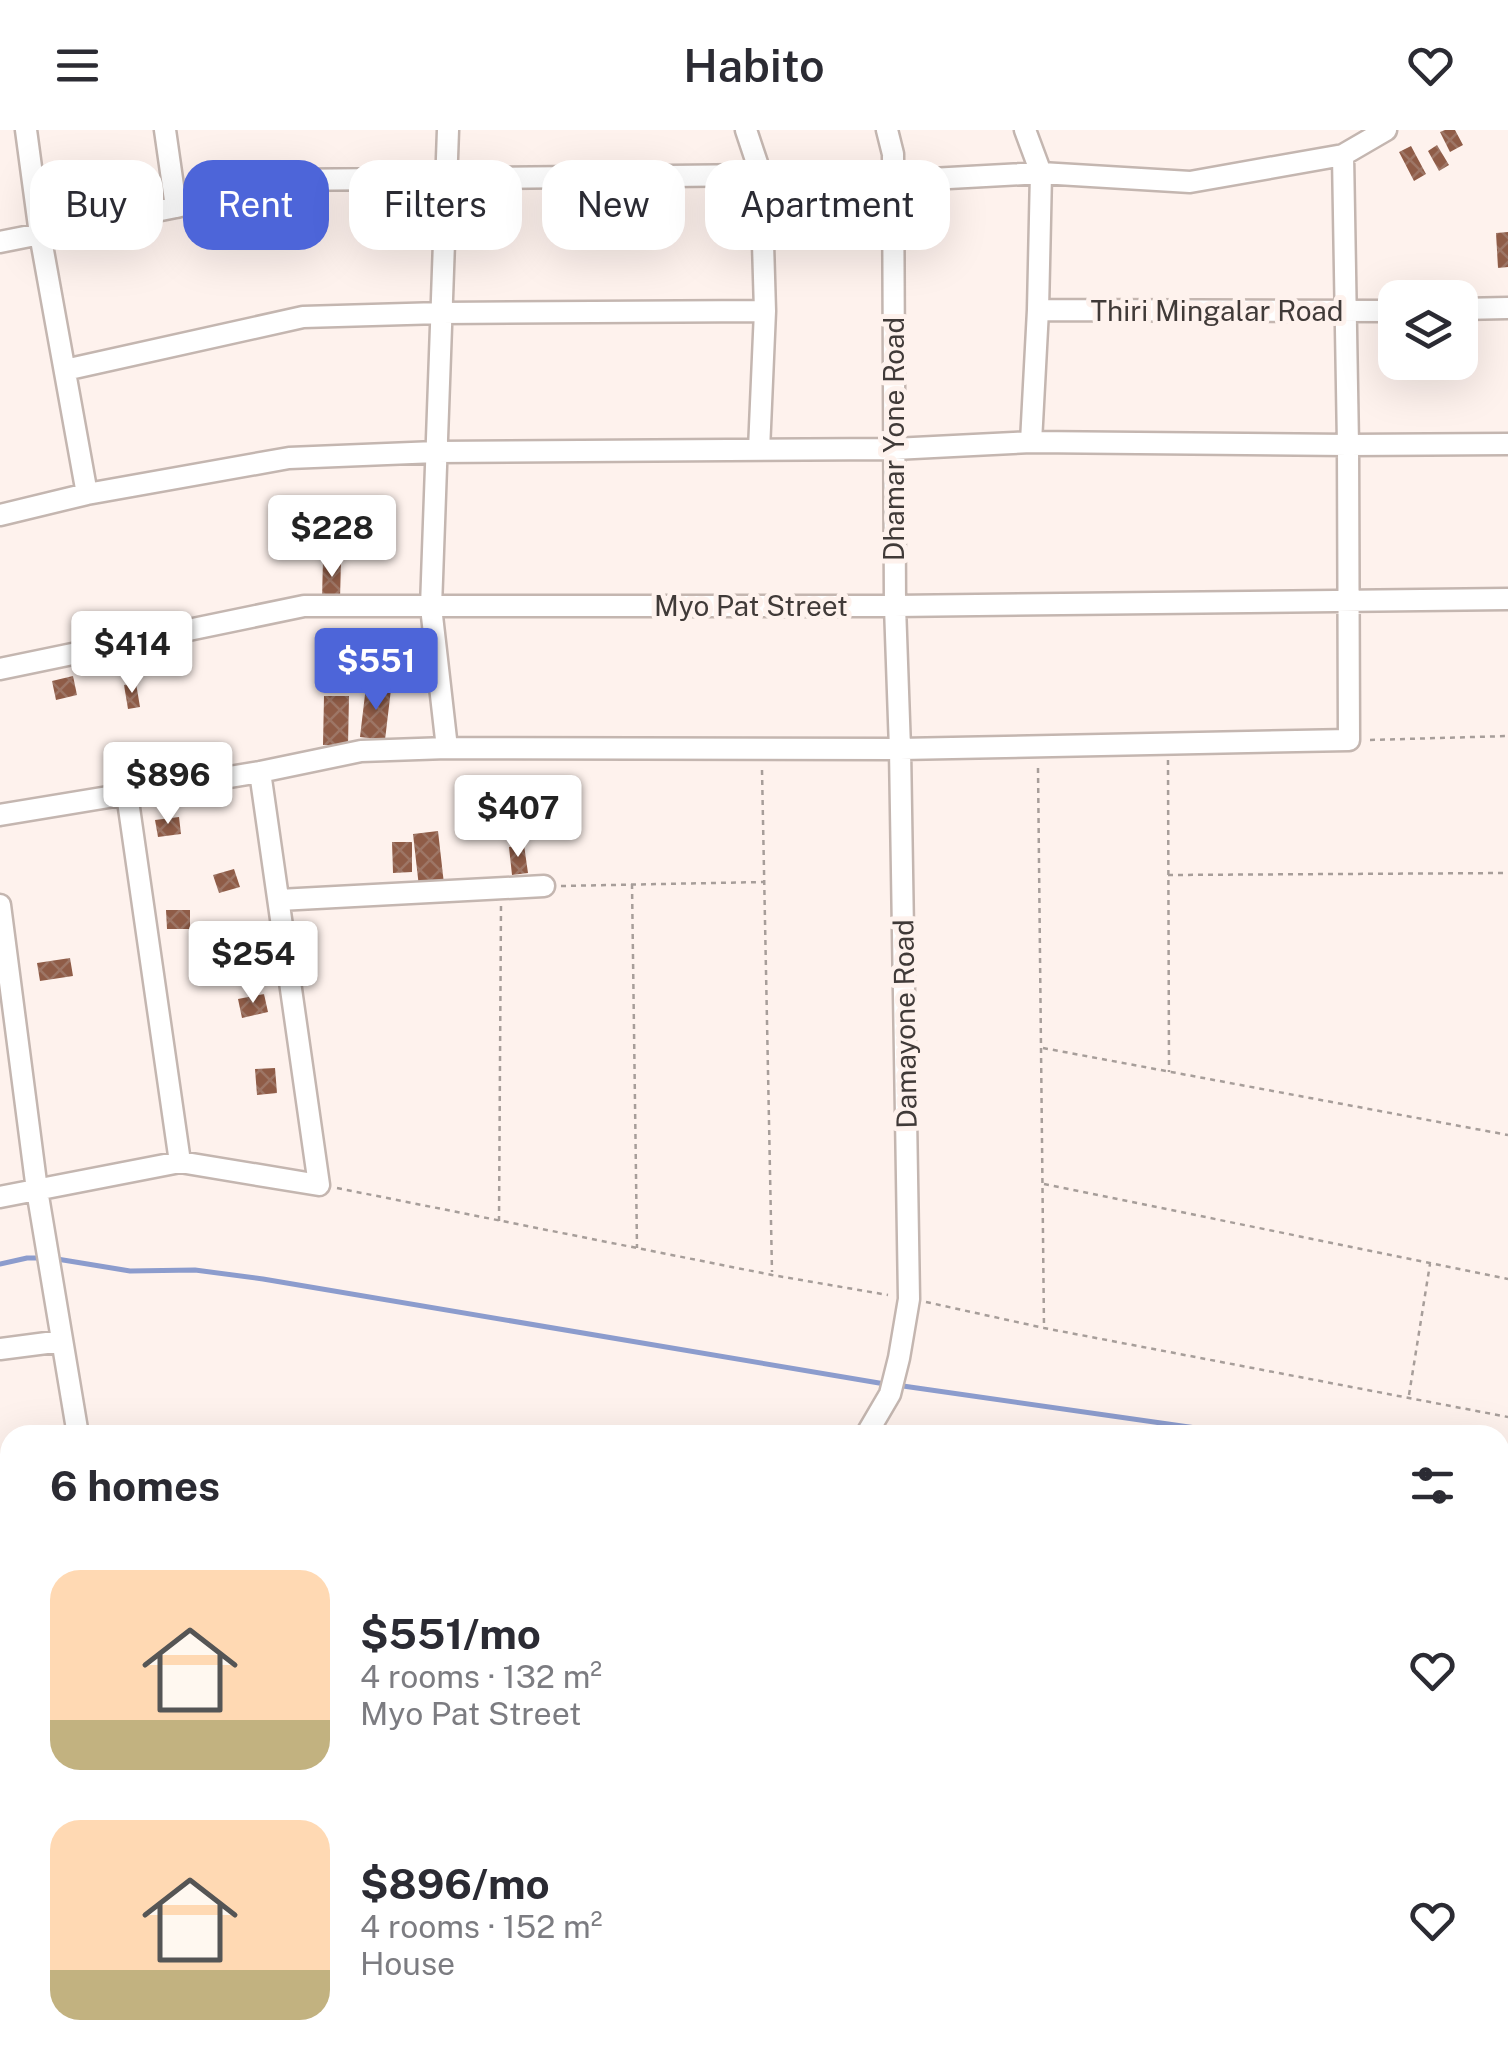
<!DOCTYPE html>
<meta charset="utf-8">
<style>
body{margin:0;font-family:"Public Sans",sans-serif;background:#f2f2f3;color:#2b2b33;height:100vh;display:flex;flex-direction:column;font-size:38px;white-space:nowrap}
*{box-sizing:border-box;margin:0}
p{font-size:32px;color:#7c7c81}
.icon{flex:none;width:55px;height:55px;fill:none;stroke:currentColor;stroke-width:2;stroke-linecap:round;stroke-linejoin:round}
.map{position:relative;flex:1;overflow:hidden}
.side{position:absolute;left:0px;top:1295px;width:1510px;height:642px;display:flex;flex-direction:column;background:#fff;border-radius:30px 30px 0 0;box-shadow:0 10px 40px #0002}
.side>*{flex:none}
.top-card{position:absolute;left:30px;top:30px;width:1000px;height:90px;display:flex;gap:20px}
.controls{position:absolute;left:1378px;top:150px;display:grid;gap:20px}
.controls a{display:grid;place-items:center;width:100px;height:100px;border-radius:20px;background:#fff;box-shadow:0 10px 40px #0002;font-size:50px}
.price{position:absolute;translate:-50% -85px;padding:0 22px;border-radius:10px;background:#fff;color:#222;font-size:32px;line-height:65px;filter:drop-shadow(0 2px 5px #0008)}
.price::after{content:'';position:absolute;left:50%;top:60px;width:30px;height:22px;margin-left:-15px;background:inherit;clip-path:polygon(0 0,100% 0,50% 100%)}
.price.selected{background:#4d65d9;color:#fff}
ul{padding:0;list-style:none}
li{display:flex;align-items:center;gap:30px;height:250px;padding:0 50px}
li span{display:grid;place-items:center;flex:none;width:280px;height:200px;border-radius:30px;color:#555}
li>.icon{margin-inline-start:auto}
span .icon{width:120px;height:120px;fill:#fffc;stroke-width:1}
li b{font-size:42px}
h2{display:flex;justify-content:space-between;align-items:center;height:120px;padding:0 50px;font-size:42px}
.tag{padding:0 35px;border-radius:30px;background:#fff;box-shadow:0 10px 40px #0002;font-size:35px;line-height:90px}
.tag.selected{background:#4d65d9;color:#fff}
header{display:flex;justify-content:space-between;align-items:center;height:130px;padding:0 50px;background:#fff;font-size:45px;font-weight:600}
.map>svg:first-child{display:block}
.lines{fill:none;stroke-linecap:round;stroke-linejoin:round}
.stream{stroke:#8c9ccd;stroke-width:5}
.building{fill:url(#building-cross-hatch)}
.minor-casing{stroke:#c4b6b0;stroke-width:25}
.path{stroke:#a79e9a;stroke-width:2.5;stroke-dasharray:5 5;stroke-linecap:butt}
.minor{stroke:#fff;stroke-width:20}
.labels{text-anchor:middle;stroke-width:10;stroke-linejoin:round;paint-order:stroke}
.street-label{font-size:28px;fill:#403a38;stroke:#fef2ed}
</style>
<header><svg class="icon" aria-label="menu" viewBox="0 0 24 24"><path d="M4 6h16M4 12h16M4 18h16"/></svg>Habito<svg class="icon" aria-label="heart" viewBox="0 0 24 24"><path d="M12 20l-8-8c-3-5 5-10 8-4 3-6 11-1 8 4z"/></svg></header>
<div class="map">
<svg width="1508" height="1936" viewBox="0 0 1508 1936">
<defs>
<pattern id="building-cross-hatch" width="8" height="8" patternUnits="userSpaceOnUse" patternTransform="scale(2.5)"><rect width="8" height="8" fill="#8f5c47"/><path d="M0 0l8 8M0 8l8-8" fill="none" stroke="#9d7666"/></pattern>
</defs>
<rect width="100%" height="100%" fill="#fef2ed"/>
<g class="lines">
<path class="stream" d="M57 1129 130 1141 195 1140 263 1149 885 1254
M0 1134 27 1128H41
M896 1255 1203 1299 1229 1305
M1500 1394 1508 1397"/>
</g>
<path class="building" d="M1445 0H1455L1463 15 1450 22 1440 2Z
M1437 15 1449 35 1439 41 1428 21Z
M1411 16 1426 44 1414 51 1399 22Z
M1508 102V137L1498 138 1496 103Z
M323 429 341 430 340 470 322 469Z
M73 546 77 565 56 570 52 551Z
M136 553 140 577 128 579 124 555Z
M366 556 391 559 385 610 360 607Z
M324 566H349L348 616 323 615Z
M146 613 147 628 129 629V614Z
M545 647 548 681 531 682 528 648Z
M179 687 181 704 158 707 155 690Z
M438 701 444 754 419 757 413 704Z
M392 712H412V742L393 743Z
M524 715 528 743 512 745 509 717Z
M234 739 240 757 219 763 213 745Z
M166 780H190V799H167Z
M70 828 73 846 40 851 37 833Z
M264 864 268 882 242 888 238 869Z
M275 938 277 963 257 965 255 939Z
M5 1622 10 1626V1657L0 1649V1629Z
M485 1928H525L518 1936H490L482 1931Z"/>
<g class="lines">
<defs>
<path id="minor" d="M26 0 40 104 87 364
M165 0 176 77
M746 0 761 45 765 181 759 320
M1025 0 1041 43 1038 180 1031 312
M0 112 176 77 284 50 761 45 894 51 1041 43 1190 52 1343 25 1386 0
M1460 179 1508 178
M1038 180 1395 181
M65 240 303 187 441 183 765 181
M0 385 87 364 289 328 436 322 894 319 1031 312 1348 315 1508 314
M0 539 304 476H895L1508 469
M447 618 431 477 448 0
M127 664 180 1032
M0 685 260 642 361 621 447 618 900 619 1349 610 1348 315 1343 25
M279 770 544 756
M0 775 37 1060 78 1305
M0 1067 180 1032 319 1055 260 642
M0 1219 62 1211
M866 1305 890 1264 899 1228 909 1169 900 619 895 476 893 24 887 0
M0 1361 10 1359
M0 1568 10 1552
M0 1596 10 1603
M0 1764 10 1771
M1500 1871 1508 1869
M0 1927 13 1936
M228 1928 240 1936
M823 1928 834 1936
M393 1936 399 1928
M561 1936 567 1928
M734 1936 741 1928
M905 1936 911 1928
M1066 1936 1072 1928
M1317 1936 1333 1928"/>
</defs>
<use href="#minor" class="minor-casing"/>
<path class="path" d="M1370 610 1508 606
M1168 630 1169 942
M1038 638 1044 1198
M762 640 772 1142
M1168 745 1508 743
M632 754 637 1118
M561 756 763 752
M1043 918 1508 1005
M1044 1054 1508 1149
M337 1058 772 1145 888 1165
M499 1091 501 775
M926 1172 1044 1198 1508 1287
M1409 1265 1430 1134
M1500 1707 1508 1705"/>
<use href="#minor" class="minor"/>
</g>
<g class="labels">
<g class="street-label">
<text x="1217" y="191">Thiri Mingalar Road</text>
<text transform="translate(894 309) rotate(-90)" y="10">Dhamar Yone Road</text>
<text x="751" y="486">Myo Pat Street</text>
<text transform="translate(905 894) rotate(-91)" y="10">Damayone Road</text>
</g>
</g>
</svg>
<div class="controls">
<a><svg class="icon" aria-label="layers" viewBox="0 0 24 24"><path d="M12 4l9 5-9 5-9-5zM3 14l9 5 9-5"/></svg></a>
</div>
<b class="price" style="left:332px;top:450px">$228</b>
<b class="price" style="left:132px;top:566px">$414</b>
<b class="price selected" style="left:376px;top:583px">$551</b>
<b class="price" style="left:168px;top:697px">$896</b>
<b class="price" style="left:518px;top:730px">$407</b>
<b class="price" style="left:253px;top:876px">$254</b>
<div class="top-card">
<a class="tag">Buy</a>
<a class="tag selected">Rent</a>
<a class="tag">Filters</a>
<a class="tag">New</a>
<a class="tag">Apartment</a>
</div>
<section class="side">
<h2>6 homes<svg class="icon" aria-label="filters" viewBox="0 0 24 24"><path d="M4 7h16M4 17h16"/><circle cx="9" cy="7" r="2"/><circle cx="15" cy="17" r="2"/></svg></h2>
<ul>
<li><span style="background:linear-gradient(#ffd9b3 75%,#c2b280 0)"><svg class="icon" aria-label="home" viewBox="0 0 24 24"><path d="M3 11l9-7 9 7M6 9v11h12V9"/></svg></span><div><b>$551/mo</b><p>4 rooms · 132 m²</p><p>Myo Pat Street</p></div><svg class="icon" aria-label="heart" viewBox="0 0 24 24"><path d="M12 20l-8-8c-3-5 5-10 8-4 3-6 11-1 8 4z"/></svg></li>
<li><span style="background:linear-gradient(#ffd9b3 75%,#c2b280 0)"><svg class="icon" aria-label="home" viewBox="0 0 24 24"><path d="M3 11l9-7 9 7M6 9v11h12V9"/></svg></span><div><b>$896/mo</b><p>4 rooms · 152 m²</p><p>House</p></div><svg class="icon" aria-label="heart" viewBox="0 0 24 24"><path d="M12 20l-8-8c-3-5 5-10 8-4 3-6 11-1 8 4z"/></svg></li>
</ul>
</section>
</div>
